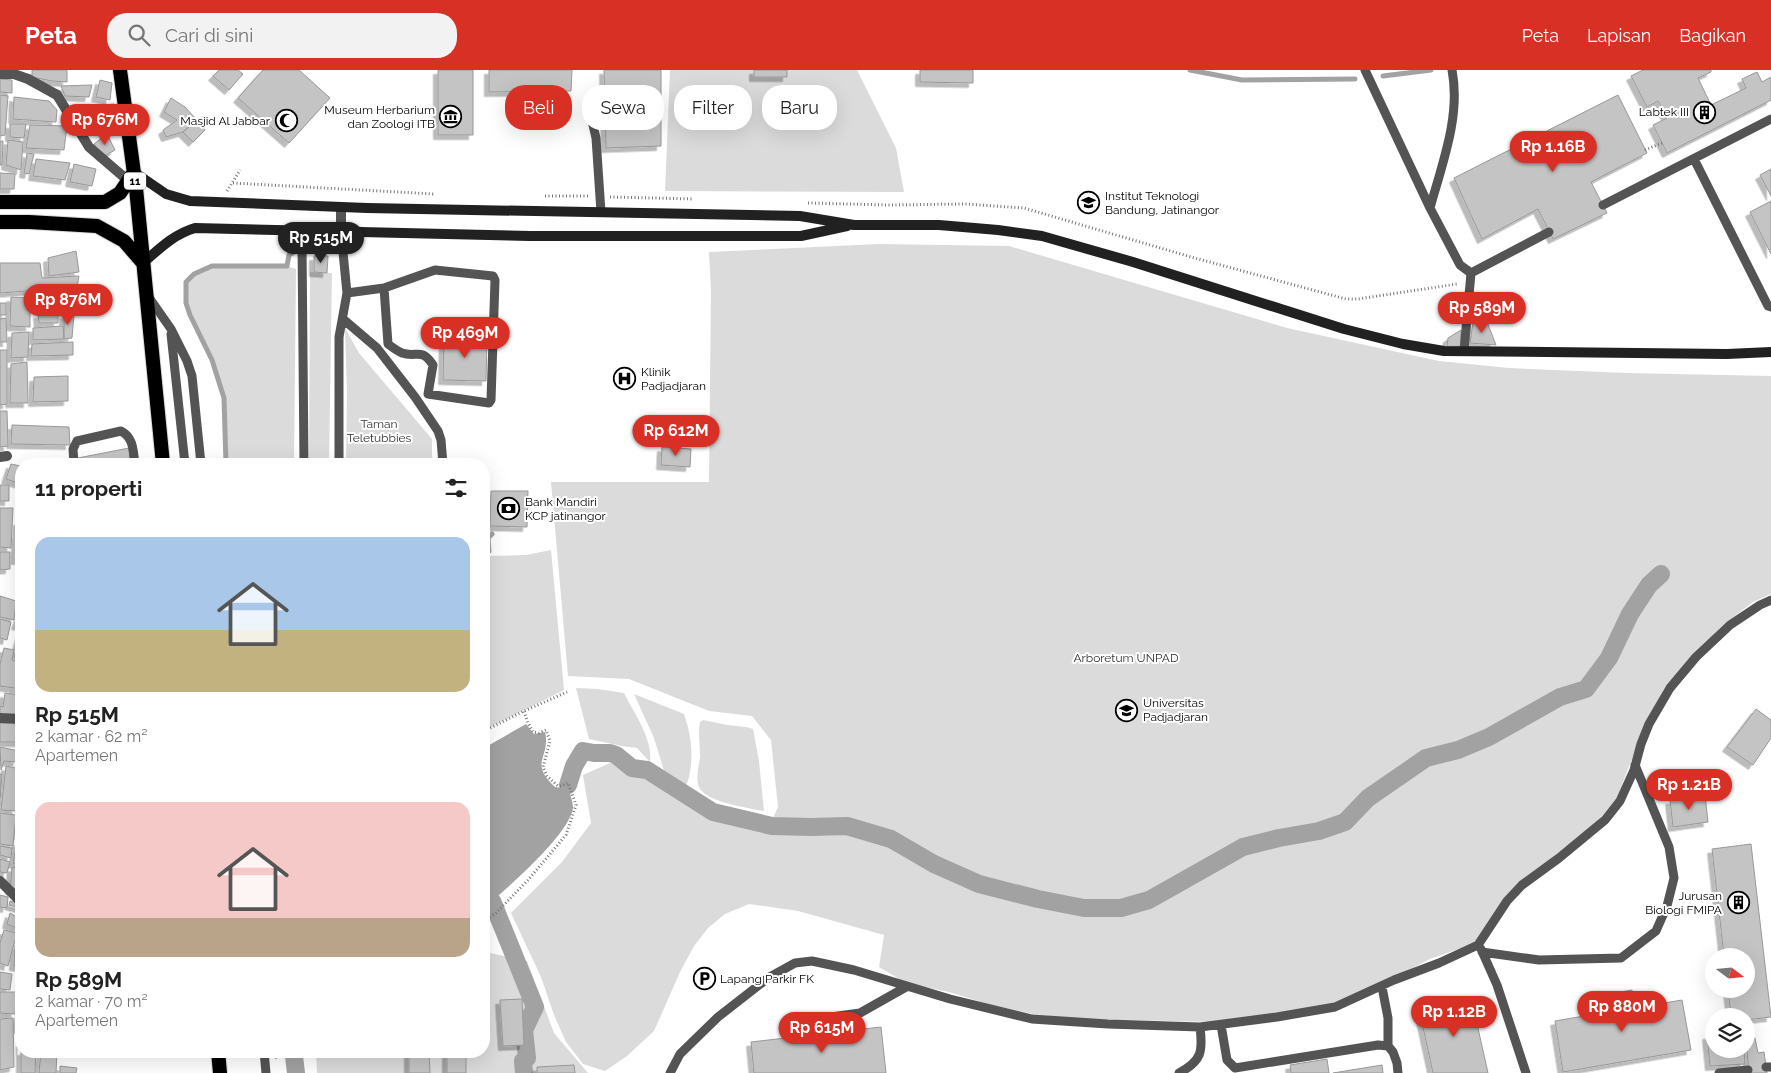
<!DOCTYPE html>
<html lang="id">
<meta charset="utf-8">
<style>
body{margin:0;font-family:Raleway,sans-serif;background:#f2f2f2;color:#222;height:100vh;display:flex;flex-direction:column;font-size:19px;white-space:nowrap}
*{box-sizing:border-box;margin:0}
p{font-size:16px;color:#767676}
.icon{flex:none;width:28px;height:28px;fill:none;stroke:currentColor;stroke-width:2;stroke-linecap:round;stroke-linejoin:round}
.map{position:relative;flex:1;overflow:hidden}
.details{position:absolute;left:15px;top:388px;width:475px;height:600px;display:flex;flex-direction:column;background:#fff;border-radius:20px;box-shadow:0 5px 20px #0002}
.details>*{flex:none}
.hud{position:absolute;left:505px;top:15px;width:475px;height:45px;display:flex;gap:10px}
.needle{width:32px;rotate:106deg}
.buttons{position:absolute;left:1705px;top:878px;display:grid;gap:10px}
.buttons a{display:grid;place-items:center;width:50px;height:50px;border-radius:50%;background:#fff;box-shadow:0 5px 20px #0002;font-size:25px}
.price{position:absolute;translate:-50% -42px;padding:0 11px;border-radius:18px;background:#d93025;color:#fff;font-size:16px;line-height:32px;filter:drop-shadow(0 1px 2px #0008)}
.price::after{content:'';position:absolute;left:50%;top:30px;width:15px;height:11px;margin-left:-8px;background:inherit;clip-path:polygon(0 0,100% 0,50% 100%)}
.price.current{background:#222;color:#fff}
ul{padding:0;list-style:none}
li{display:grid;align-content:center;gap:10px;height:265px;padding:0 20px}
li span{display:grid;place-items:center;height:155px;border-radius:15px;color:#555}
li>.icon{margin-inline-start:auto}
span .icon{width:90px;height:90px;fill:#fffc;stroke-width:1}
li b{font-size:21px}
h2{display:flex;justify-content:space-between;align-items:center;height:60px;padding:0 20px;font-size:21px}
.tag{padding:0 18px;border-radius:20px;background:#fff;box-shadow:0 5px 20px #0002;font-size:18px;line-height:45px}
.tag.current{background:#d93025;color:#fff}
header{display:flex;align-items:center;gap:30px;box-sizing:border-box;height:70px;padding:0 25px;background:#d93025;color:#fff}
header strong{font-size:24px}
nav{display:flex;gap:28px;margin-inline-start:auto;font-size:18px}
.search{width:350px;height:45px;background:#f2f2f2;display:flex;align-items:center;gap:12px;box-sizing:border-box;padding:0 18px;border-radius:20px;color:#767676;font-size:19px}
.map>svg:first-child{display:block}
.green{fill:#dbdbdb}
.water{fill:#a2a2a2}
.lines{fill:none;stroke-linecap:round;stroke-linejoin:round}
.stream{stroke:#a2a2a2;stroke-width:5}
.canal{stroke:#a2a2a2;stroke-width:18}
.building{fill:#c4c4c4;stroke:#989898;filter:url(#shadow)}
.trunk-casing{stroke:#dbdbdb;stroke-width:16}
.path{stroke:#767676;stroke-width:3;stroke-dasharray:1 2.5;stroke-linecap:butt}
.service{stroke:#545454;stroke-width:9}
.minor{stroke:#545454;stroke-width:10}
.secondary{stroke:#212121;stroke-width:10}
.trunk{stroke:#000;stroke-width:14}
.labels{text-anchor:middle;stroke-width:4;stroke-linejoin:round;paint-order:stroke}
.shield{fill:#fff;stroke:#4c4c4c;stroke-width:1}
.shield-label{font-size:11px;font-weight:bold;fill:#000}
.poi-label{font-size:12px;fill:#000;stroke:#fff;text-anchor:start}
.park-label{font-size:12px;fill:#323232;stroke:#fff}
</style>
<header>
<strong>Peta</strong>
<div class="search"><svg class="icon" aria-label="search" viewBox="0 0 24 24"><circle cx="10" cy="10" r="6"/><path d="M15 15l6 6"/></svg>Cari di sini</div>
<nav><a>Peta</a><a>Lapisan</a><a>Bagikan</a></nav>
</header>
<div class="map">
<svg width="1771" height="1003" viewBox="0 0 1771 1003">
<defs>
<filter id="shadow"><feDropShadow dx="-4.5" dy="4.5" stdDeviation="0" flood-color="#0004"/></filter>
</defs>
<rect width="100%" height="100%" fill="#fff"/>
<path class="green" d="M670 0H857L896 78 904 122 665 121Z
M879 174 1009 176 1287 258 1439 291 1509 298 1627 303 1771 306V524L1753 532 1723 555 1692 585 1665 617 1646 652 1617 728 1595 754 1550 789 1473 874 1430 889 1391 909 1334 933 1272 945 1215 952 1080 949 1033 944 991 935 949 922 906 913 879 897 884 865 798 841 749 834 725 844 708 858 694 876 680 902 654 961 627 986 605 1001 583 994 566 972 554 945 541 907 511 843 562 792 591 753 583 705 612 692 714 740 771 752 778 737 771 670 752 646 709 641 629 609 568 606 551 412H709L711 220 709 182Z
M212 196H287L296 199 294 394H226L224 328 212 290 190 245 186 233V212L194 204Z
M310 202 332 203 329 394H309Z
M345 258 359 283 432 369V394H346L347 324Z
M551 480 564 620 484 660V486L526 485Z
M576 618 598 619 624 623C634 643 653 669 650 692L637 678 622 676 589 669Z
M634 624 684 644C692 667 695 693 686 716L665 704 654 668Z
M703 650 727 655 746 657 753 659 759 691 764 741C749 738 701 732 698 714 696 706 699 695 700 687 700 675 698 663 700 652Z
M485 882 527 891 554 963 588 1003H317L316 981H484V884Z"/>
<path class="water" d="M526 654 534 664 545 662C551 688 528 692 555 717L562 718 568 715C569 720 573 733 573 737 572 762 504 822 484 837V678Z"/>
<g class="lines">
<path class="stream" d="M1190 0 1242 10 1355 9
M1383 6 1431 0
M226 394 224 328 212 290 190 245 186 233V212L194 204 212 196H287L289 185 294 182
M489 481 488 468 492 464"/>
<path class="canal" d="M568 715 574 696 583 681 594 683H610L616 685 632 698 647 700 713 742 772 756 811 757 847 756 891 769 934 794 979 814 1038 829 1084 838H1121L1149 830 1243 777 1279 768 1319 761 1345 752 1368 728 1426 688 1458 680 1489 667 1560 627 1586 619 1609 588 1630 544 1649 515 1661 504
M492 831 535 937 524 960 527 988 523 991 524 1003
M292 981 294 986 296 1003"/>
</g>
<path class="building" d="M32 0H67V12L52 11 32 7Z
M219 0H238L243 4 229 20 213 6Z
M263 0H299L330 28 289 73 238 28Z
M438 0H473V65H438Z
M489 0H572L571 21 489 22Z
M604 0H661V76L606 78Z
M754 0H787V7H754Z
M920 0H973V13L920 12Z
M1643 0H1711V2L1698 8 1711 35 1746 18 1742 9 1757 2 1762 12 1771 7V30L1667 83 1653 55 1667 48 1658 31 1647 37 1631 6Z
M0 9 12 10V23L0 22Z
M100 10 112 13 110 30 96 27Z
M92 15 89 27 65 26 61 16Z
M0 25 8 26 5 65 0 66Z
M1618 25 1647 83 1591 112 1607 143 1553 169 1538 139 1482 169 1454 108Z
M14 27 49 31 57 40 56 52 13 49Z
M171 28 185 37 197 50 183 62 166 67 163 60 177 50 164 42Z
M114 34V46L103 47 104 35Z
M82 39 92 40V64L83 62Z
M114 46 118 59 111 64 102 51Z
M197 50 205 60 193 72 183 62Z
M10 54H26L24 68 10 67Z
M30 55 67 56 64 80 26 78Z
M107 64 115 80 103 87 94 74Z
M8 70 23 72 21 100 6 95Z
M0 71H3L2 95H0Z
M27 83 34 84 29 104 24 103Z
M36 89 70 93 65 110 33 106Z
M74 94 96 99 92 116 70 112Z
M1771 99V126L1760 105Z
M0 103 15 104 14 119H0Z
M1771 131V184L1750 142Z
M76 181 79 202 49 206 48 188Z
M314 186H328L327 203 314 202Z
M0 193H40L42 208 79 206 77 217 0 223Z
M48 224V231L32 234V226Z
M73 225 72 241H49L50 226Z
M11 227 30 228V257L10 256Z
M0 233H6V245H0Z
M38 244H58V253H39Z
M64 244 74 245 72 268 64 269Z
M6 248 7 272H0V249Z
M1487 252 1496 275 1470 273 1473 253Z
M63 256 64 269 33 270V258Z
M1461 260V276L1447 277 1448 268Z
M29 262 28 287 11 288 12 263Z
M444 267 487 268 486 311 443 310Z
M73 272V285L31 286 32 274Z
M0 280H7V334L0 335Z
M27 292 28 333H10L11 294Z
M68 306V331L33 332 34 307Z
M0 341H7L8 376 0 377Z
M12 355 69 357 70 375 11 374Z
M662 377 691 379 690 397 661 395Z
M129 378 130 394H79L78 388Z
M11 394 21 396V414L6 409Z
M0 415H9V431H0Z
M491 421H528L527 457 490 456Z
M0 438H13L11 478 0 477Z
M18 451H21V490H15Z
M0 482H10V499L0 500Z
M0 526 16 531 14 550 0 547Z
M21 541V556L16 555Z
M0 549 11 552 7 570 0 568Z
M20 565 21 566V589L14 587Z
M4 578 14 580 12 590 21 592V619L0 616V594Z
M5 623 21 625V646L0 644V636L3 637Z
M1756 639 1771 650V668L1753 695 1727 677Z
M0 653H21V672H0Z
M0 677 19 681 17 692 4 691 1 700Z
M6 696 20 699 16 741 1 740Z
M0 704H2L0 728Z
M1705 725 1708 752 1673 757 1670 730Z
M0 743 16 745 13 776 0 774Z
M21 747V766L16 763Z
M17 771 21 773V795L13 793Z
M1751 774 1771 947 1746 950V946H1731L1728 919H1746V886H1724L1712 779Z
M0 776 12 778 11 788 0 785Z
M0 789 10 792 7 803 0 802Z
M12 797 21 799 20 821 10 820Z
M0 825 8 827 7 838 0 837Z
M10 831 21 834V838L9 835Z
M10 843 21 849V860L7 854Z
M4 860 17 863 8 896 0 893V873Z
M15 875H21V897L14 896Z
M0 902 12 904 10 920 0 919Z
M1632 920 1634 938 1682 930 1691 980 1563 1002 1555 951 1607 942 1604 925Z
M0 922H18L15 944 0 943Z
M1471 927 1488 1003H1433L1419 939Z
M522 929 524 975 503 976 500 930Z
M19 944H21V959L15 958Z
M13 948 14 997 0 1000V949Z
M881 957 886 1003H754L751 972Z
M1707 965H1714V979H1744L1745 994 1710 996Z
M1755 968 1758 983 1764 982 1767 1003H1749L1746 969Z
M21 972V981H36L35 1003H21Z
M41 981H57L56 1003H39Z
M409 981H429L430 1003H409Z
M447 981H466V1003H447Z
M1327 989 1329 1003H1291L1290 995Z
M574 995 575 1003H537V997Z
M1382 995 1383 1003H1333Z
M60 996 77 998 76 1003H60Z"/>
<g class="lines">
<defs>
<path id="trunk" d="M120 0 136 118 163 394
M0 132H105L120 123 134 102
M0 152H29L97 156 124 171 143 193
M218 981 220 1003"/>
</defs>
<use href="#trunk" class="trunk-casing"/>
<path class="path" d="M1645 80 1662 73
M233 113 434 124
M227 121 240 100
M545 126H589
M610 127 694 129
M808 133 889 135 965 134 1024 138 1191 187 1346 229H1358L1457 214
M484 661 524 641 567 622
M484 851 496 843 528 810 566 765 576 735 568 713 561 716H558L547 706 543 697 550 671 546 660 539 663 533 662 528 653 524 641
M275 988 288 981"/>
<path class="service" d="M1365 0 1430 138 1460 195 1471 203
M589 38 596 68 601 142
M1694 89 1768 236 1771 237
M1603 135 1771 49
M1430 138C1442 94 1461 46 1452 0
M293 161 297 163 302 174 304 394
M1471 203 1549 162
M347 223 384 218 435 200 493 206 495 210 491 330 489 333 428 324 433 295C421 277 417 288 402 283 397 281 392 277 388 274L384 218
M148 226 171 259 187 291 192 306 201 394
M343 249 377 278 415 327 438 361 441 370 443 394
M171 264 185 394
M1464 281 1471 203
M74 394 73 379 77 371 121 361C134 368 133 381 135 394
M339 394V267L347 223 341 162
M1481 879 1497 915 1526 1003
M1482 882 1539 890 1621 888 1656 861 1667 836 1674 808 1669 777 1635 695
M1382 917 1388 948V976L1393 982 1397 993 1398 1003
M813 948H824L860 943 906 917
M1221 955 1227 990 1235 998 1378 975 1388 976
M264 981 266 1003
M1766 997H1771
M670 1003 680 984 718 947 768 908 795 893 812 891 854 900 950 929 1032 949 1108 954 1200 957 1277 947 1335 937 1394 910 1439 893 1478 875 1507 831 1522 815 1559 788 1605 750 1620 731 1634 700 1641 674 1649 654 1670 618 1696 587 1730 555 1760 535 1771 530
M1179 1003C1202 991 1203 981 1200 957
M1719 1003 1748 1000"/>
<path class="minor" d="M0 4H14L28 9 57 25 89 77 132 114
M341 162V137
M0 387 7 386
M0 648 21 649
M0 811 21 832"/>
<path class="secondary" d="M134 102 166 124 190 131 367 138 800 146 854 155H939L998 160 1042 166 1133 192 1344 259 1403 274 1444 281 1727 284 1771 282
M143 193C159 179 174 164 195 158L530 166H801L847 156"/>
<use href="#trunk" class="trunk"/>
</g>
<defs>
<symbol id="building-ring" viewBox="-11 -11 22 22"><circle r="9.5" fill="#fff" stroke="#000" stroke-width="1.5"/><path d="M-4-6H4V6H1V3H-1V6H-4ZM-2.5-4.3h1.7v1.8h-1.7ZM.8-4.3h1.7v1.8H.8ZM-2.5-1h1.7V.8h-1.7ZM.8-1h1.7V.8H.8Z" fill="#000"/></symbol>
<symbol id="museum-ring" viewBox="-11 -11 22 22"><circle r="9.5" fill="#fff" stroke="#000" stroke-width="1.5"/><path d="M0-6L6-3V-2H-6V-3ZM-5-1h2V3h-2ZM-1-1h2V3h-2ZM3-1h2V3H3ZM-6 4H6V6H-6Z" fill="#000"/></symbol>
<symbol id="mosque-ring" viewBox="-11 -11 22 22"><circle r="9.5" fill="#fff" stroke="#000" stroke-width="1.5"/><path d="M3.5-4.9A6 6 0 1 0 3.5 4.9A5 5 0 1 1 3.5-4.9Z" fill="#000"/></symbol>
<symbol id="university-ring" viewBox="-11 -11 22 22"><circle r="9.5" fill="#fff" stroke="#000" stroke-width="1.5"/><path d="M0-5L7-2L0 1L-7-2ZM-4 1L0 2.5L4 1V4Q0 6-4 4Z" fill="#000"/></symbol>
<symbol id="hospital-ring" viewBox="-11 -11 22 22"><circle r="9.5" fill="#fff" stroke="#000" stroke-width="1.5"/><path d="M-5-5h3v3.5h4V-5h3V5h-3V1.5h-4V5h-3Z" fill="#000"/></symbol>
<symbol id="bank-ring" viewBox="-11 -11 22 22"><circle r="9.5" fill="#fff" stroke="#000" stroke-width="1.5"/><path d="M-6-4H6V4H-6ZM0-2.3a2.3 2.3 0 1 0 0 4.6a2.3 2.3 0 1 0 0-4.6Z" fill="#000"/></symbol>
<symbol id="parking-ring" viewBox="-11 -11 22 22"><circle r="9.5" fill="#fff" stroke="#000" stroke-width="1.5"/><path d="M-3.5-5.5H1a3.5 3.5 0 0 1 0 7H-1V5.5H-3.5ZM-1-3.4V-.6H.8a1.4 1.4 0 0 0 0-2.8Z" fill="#000"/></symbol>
</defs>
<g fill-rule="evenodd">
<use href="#building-ring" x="1692" y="30" width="25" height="25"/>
<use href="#museum-ring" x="438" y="34" width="25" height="25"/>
<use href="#mosque-ring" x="274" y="38" width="25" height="25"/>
<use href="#university-ring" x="1076" y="120" width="25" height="25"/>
<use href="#hospital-ring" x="612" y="296" width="25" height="25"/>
<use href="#bank-ring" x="496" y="426" width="25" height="25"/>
<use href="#university-ring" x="1114" y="628" width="25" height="25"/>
<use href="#building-ring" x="1726" y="820" width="25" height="25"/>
<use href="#parking-ring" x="692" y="896" width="25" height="25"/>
</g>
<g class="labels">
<rect class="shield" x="124" y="102.5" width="22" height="17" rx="4"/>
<g class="shield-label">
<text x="135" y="115">11</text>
</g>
<g class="poi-label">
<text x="435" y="44" text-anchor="end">Museum Herbarium<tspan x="435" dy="14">dan Zoologi ITB</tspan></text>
<text x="1689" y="46" text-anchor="end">Labtek III</text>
<text x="270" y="55" text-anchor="end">Masjid Al Jabbar</text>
<text x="1105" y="130">Institut Teknologi<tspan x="1105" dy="14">Bandung, Jatinangor</tspan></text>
<text x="641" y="306">Klinik<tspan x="641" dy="14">Padjadjaran</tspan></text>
<text x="525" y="436">Bank Mandiri<tspan x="525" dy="14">KCP jatinangor</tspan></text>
<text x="1143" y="637">Universitas<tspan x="1143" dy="14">Padjadjaran</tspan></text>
<text x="1722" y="830" text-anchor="end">Jurusan<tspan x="1722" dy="14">Biologi FMIPA</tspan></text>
<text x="720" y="913">Lapang Parkir FK</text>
</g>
<g class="park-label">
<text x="379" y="358">Taman<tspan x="379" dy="14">Teletubbies</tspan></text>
<text x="1126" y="592">Arboretum UNPAD</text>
</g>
</g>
</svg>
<div class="buttons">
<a><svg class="needle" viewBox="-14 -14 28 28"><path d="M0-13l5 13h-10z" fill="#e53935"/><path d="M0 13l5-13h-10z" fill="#767676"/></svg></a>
<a><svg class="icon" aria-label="layers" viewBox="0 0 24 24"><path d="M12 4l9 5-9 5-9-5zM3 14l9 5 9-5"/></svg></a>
</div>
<b class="price" style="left:105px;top:76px">Rp 676M</b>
<b class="price" style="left:1553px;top:103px">Rp 1.16B</b>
<b class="price current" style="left:321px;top:194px">Rp 515M</b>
<b class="price" style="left:68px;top:256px">Rp 876M</b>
<b class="price" style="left:1482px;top:264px">Rp 589M</b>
<b class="price" style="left:465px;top:289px">Rp 469M</b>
<b class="price" style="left:676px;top:387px">Rp 612M</b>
<b class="price" style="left:1689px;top:741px">Rp 1.21B</b>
<b class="price" style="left:1622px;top:963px">Rp 880M</b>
<b class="price" style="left:1454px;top:968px">Rp 1.12B</b>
<b class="price" style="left:822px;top:984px">Rp 615M</b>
<div class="hud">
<a class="tag current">Beli</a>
<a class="tag">Sewa</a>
<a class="tag">Filter</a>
<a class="tag">Baru</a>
</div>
<section class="details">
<h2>11 properti<svg class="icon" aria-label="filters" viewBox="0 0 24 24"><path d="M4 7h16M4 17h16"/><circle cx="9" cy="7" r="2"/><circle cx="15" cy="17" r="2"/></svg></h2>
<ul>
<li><span style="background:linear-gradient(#a9c7e8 60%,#c2b280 0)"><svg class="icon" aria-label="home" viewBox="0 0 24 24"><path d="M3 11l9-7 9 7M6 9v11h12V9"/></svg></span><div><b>Rp 515M</b><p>2 kamar · 62 m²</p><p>Apartemen</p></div></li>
<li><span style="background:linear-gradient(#f6c9c9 75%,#b9a48a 0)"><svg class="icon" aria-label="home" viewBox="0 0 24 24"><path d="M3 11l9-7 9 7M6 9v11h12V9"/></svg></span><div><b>Rp 589M</b><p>2 kamar · 70 m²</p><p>Apartemen</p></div></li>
</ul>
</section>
</div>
